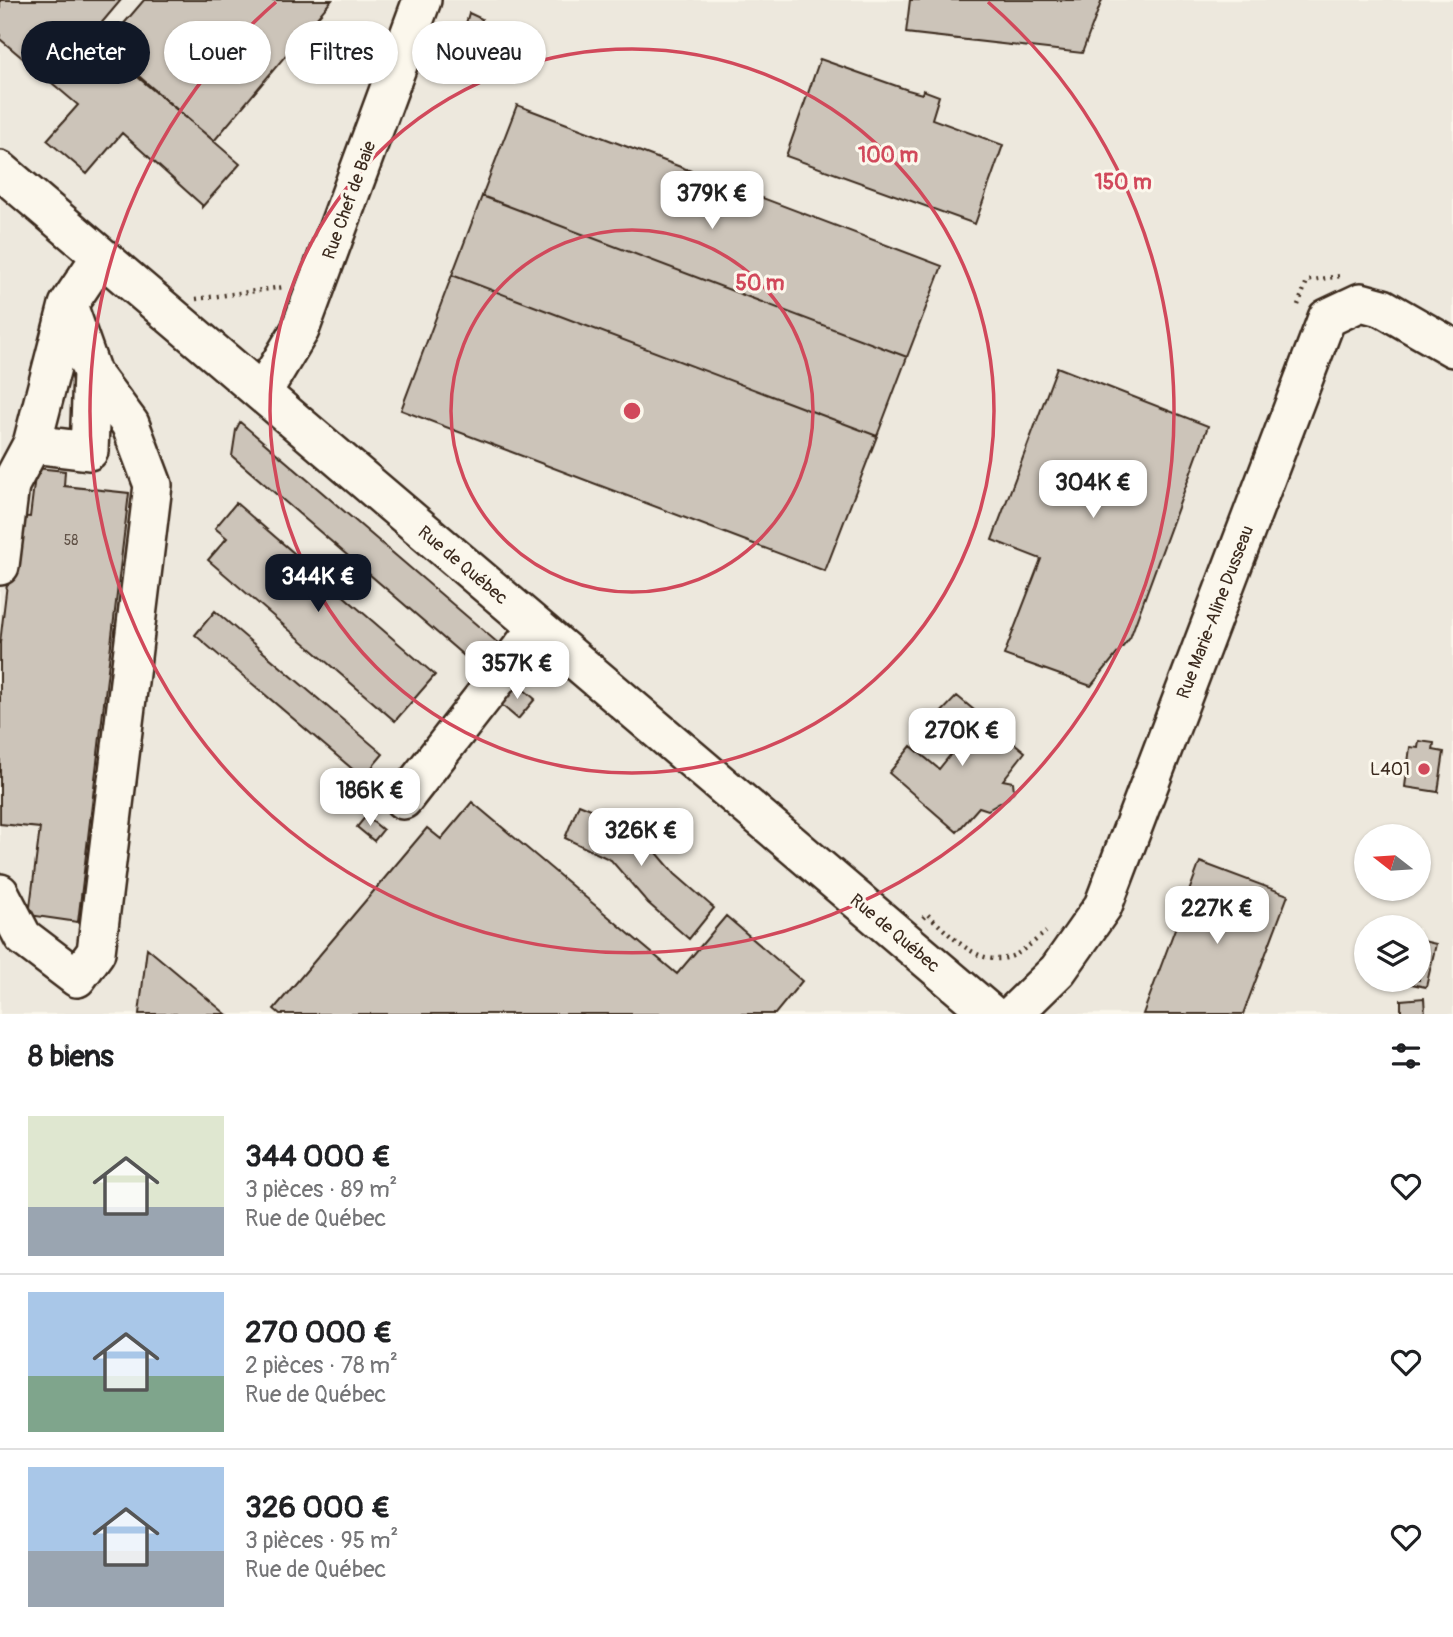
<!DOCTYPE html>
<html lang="fr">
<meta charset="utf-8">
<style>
body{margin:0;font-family:Pangolin,sans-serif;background:#f6f6f6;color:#202124;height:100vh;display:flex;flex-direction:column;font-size:26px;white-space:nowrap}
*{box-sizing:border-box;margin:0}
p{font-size:23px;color:#757577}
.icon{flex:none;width:38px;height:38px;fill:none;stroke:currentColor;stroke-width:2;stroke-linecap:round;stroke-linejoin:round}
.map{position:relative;height:1014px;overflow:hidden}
.sheet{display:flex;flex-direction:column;background:#fff;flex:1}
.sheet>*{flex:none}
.banner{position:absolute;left:21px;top:21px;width:700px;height:63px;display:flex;gap:14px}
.needle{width:46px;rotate:287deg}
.tools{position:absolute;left:1354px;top:824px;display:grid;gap:14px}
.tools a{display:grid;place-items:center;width:77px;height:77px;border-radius:50%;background:#fff;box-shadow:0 2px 5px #0004;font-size:35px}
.price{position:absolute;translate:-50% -60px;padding:0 16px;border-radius:14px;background:#fff;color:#222;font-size:23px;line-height:46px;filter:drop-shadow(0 2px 4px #0008)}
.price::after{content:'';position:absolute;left:50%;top:42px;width:21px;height:16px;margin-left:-10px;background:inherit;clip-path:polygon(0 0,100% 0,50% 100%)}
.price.active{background:#111827;color:#fff}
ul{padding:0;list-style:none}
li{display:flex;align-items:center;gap:21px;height:175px;padding:0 28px}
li+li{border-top:2px solid #e0e0e0}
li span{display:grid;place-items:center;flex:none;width:196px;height:140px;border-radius:0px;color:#555}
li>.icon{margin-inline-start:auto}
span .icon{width:84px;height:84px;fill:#fffc;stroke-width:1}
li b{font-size:30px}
h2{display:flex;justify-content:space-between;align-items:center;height:84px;padding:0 28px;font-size:30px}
.chip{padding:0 24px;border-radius:32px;background:#fff;box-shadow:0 2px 5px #0004;font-size:24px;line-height:63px}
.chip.active{background:#111827;color:#fff}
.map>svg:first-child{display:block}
.built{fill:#ede8dd;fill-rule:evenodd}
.building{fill:#ccc4b9;stroke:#3b2a1e;stroke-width:2}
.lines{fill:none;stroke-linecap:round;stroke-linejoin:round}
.minor-casing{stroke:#3b2a1e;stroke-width:42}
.path{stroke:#3b2a1e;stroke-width:4.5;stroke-dasharray:2 5;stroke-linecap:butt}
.minor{stroke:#fbf7ec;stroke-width:37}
.ring{fill:none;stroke:#d1495b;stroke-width:3.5}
.poi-dot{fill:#d1495b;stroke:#fbf7ec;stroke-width:2.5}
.labels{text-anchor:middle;stroke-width:6;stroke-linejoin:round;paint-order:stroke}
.number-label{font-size:14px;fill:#5f5045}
.street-label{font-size:18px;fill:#3b2a1e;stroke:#fbf7ec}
.poi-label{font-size:18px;fill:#3b2a1e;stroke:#fbf7ec;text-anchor:end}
.centre{fill:#d1495b;stroke:#fbf7ec;stroke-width:3.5}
.ring-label{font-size:21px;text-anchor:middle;font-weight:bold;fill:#d1495b;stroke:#fbf7ec;stroke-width:6;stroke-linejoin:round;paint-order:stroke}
</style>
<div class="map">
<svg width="1453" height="1014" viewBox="0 0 1453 1014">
<rect width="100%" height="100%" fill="#fbf7ec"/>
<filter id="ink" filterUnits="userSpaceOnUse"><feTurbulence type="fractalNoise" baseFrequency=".0143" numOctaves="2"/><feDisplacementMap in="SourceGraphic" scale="14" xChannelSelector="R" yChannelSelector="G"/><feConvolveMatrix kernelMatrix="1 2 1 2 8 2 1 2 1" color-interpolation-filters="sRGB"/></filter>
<g filter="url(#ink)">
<path class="built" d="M0 0H1453V1014H0ZM1367 836H1419V889H1367ZM1367 928H1419V980H1367Z"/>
<path class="building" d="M0 0H121L88 39 101 50 103 48 133 71 240 164 202 207V205L122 133 87 174 47 140 78 105 0 39Z
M144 0H332L214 141 103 48Z
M910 0H1102L1082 53 906 33Z
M469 13 482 19 477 34 464 30Z
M820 59 908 90 922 94 923 90 939 96 932 119 1003 145 975 224 786 156Z
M517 105 942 266 907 357 482 196Z
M482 196 907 357 877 436 452 275Z
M452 275 877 436 825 571 401 410Z
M1057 367 1208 426 1130 638 1091 686 1004 655 1041 559 992 540Z
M240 422 498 643 477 667 232 456 236 430Z
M36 468 65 471 64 486 129 493 78 922 29 915 40 828 0 824V643L15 516 30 517Z
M236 503 435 675 395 721 208 560 227 538 215 528Z
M215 611 383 754 363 778 195 635Z
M516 683 535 699 518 719 499 703Z
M957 696 1025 752 1003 780 1013 782 1014 791 1008 798 988 810 979 807 957 832 889 773 911 746 939 769 959 744 934 720Z
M1419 741 1434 743 1433 750 1444 752 1438 792 1405 787 1410 747 1418 748Z
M472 802 677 974 726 916 802 981 775 1014H280L274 1009 427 828 441 839Z
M579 804 629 825 627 832 633 840 641 834 675 874 714 908 689 939 648 903 611 860 565 838Z
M366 816 383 830 374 841 357 827Z
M1200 862 1288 895 1243 1014H1143Z
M1419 940 1436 944 1426 987 1392 980H1419Z
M147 948 226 1014H139Z
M1424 998 1425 1014H1401V1000Z"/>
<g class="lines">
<defs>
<path id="minor" d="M0 170 991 1014
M68 305 92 373 89 451 32 444 68 305 101 256
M262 393 300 330 422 0
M0 566 10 485 32 444
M403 800 537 628
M0 893 23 937 77 978 96 952 153 485 130 424 92 373
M1013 1014 1058 970 1103 906 1327 318 1361 302 1383 308 1453 348"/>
</defs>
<use href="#minor" class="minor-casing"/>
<path class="path" d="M196 299 284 287
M1298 305 1307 281 1341 276
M923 918 927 914C952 936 984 975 1020 952 1029 946 1038 938 1046 932"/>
<use href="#minor" class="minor"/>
</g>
</g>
<g class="ring">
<circle cx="632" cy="411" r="181"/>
<circle cx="632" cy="411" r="362"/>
<path d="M988 2A542 542 0 1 1 276 2"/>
</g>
<circle class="poi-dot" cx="1424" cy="769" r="7"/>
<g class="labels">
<g class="number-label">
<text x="71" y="545">58</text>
</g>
<g class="street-label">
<text transform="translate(349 200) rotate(-70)" y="6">Rue Chef de Baie</text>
<text transform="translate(463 565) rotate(40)" y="6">Rue de Québec</text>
<text transform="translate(1215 612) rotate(-69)" y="6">Rue Marie-Aline Dusseau</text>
<text transform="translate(895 933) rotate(40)" y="6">Rue de Québec</text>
</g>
<g class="poi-label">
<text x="1410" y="775">L401</text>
</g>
</g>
<circle cx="632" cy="411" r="10" class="centre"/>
<g class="ring-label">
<text x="888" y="162">100 m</text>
<text x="1123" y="189">150 m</text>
<text x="760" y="290">50 m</text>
</g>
</svg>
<div class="tools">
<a><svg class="needle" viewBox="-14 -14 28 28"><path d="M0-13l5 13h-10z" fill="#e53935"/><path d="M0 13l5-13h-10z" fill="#757577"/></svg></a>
<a><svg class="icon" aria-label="layers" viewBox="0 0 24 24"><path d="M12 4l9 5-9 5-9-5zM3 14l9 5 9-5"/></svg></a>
</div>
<b class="price" style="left:712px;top:231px">379K €</b>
<b class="price" style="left:1093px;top:520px">304K €</b>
<b class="price active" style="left:318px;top:614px">344K €</b>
<b class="price" style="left:517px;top:701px">357K €</b>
<b class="price" style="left:962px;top:768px">270K €</b>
<b class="price" style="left:370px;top:828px">186K €</b>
<b class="price" style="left:641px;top:868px">326K €</b>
<b class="price" style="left:1217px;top:946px">227K €</b>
<div class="banner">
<a class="chip active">Acheter</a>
<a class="chip">Louer</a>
<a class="chip">Filtres</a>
<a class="chip">Nouveau</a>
</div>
</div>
<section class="sheet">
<h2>8 biens<svg class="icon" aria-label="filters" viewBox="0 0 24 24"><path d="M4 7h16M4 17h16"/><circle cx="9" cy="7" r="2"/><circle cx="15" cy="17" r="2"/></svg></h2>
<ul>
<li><span style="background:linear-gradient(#dfe7d0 65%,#9aa5b1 0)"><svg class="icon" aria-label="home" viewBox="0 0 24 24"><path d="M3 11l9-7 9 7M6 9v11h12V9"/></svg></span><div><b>344 000 €</b><p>3 pièces · 89 m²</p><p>Rue de Québec</p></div><svg class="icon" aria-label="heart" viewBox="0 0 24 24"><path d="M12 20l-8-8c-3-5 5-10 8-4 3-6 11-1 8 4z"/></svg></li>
<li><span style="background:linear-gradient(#a9c7e8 60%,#7fa58c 0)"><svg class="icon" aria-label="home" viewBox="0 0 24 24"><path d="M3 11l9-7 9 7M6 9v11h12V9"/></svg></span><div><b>270 000 €</b><p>2 pièces · 78 m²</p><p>Rue de Québec</p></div><svg class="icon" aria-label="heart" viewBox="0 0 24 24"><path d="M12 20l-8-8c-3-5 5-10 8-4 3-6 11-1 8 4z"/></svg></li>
<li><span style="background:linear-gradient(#a9c7e8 60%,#9aa5b1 0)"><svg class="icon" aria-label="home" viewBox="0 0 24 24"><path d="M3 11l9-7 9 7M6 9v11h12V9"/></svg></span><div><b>326 000 €</b><p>3 pièces · 95 m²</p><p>Rue de Québec</p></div><svg class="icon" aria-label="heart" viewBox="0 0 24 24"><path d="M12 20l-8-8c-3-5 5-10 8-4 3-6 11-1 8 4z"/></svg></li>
</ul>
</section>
